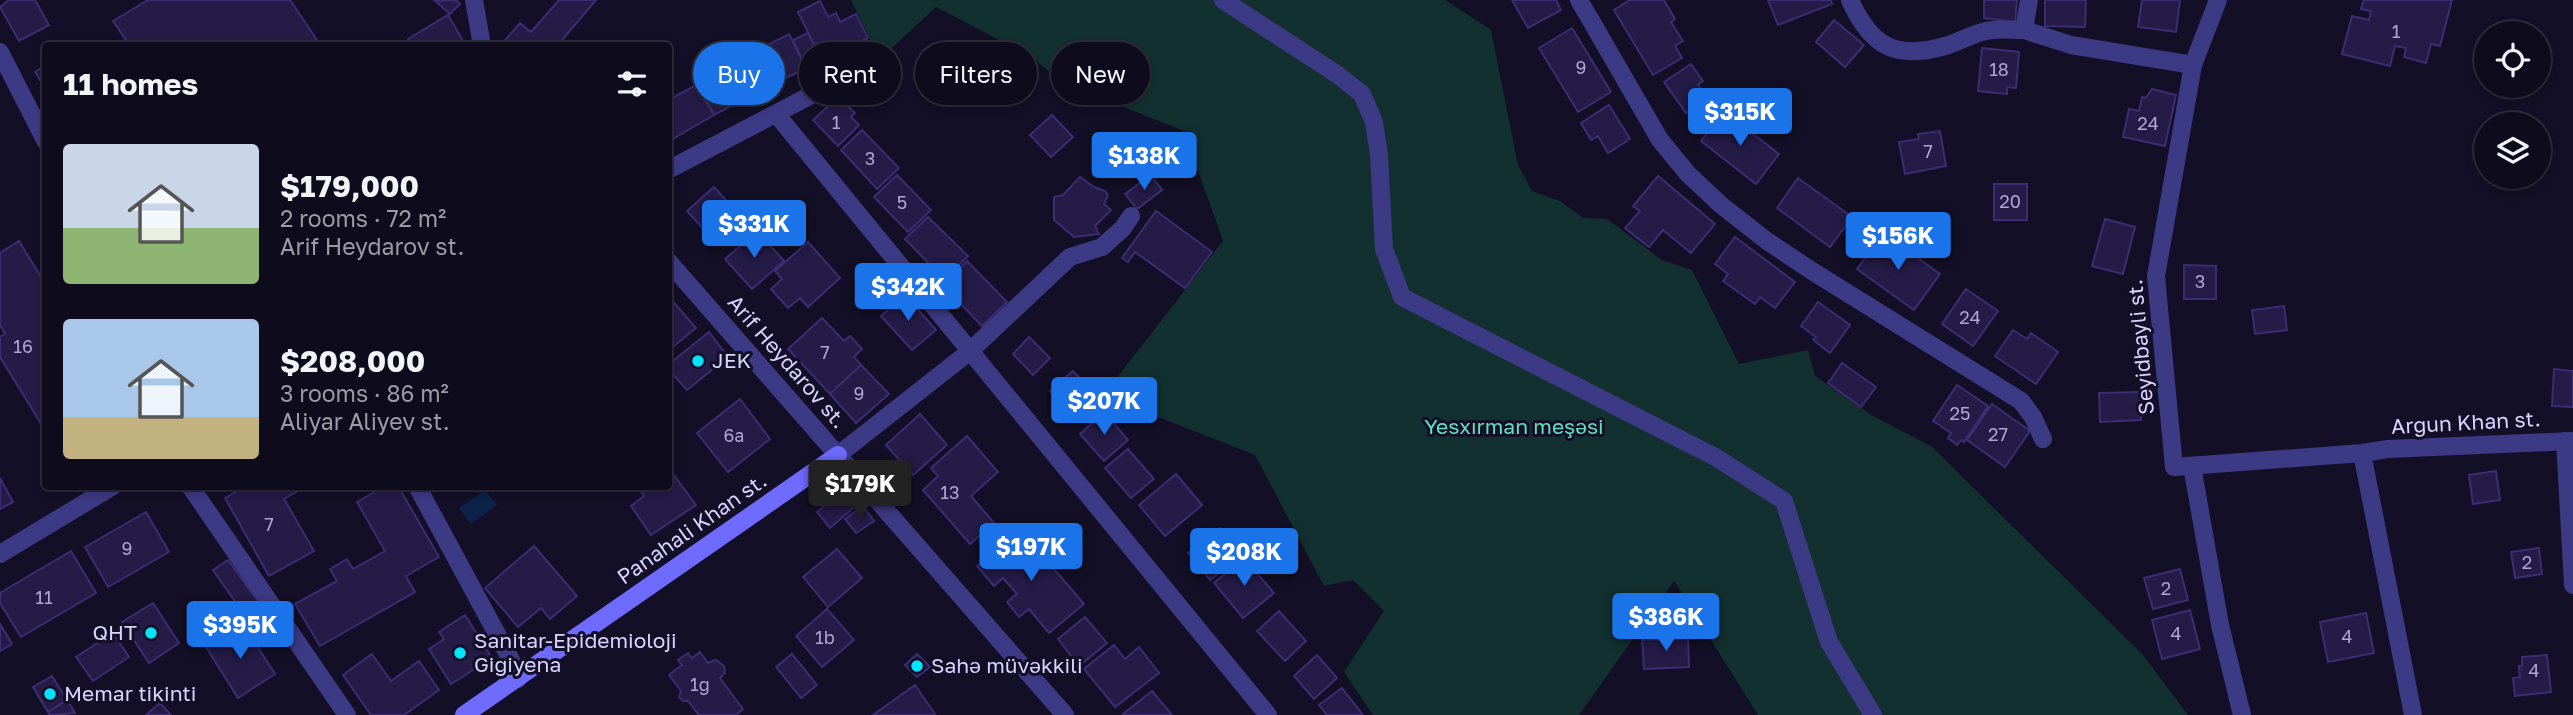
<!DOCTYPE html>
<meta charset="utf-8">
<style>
body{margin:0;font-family:"Golos Text",sans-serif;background:#171425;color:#f1f3f6;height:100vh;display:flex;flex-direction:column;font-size:26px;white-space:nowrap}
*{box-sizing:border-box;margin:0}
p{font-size:23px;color:#9b9ba3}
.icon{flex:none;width:38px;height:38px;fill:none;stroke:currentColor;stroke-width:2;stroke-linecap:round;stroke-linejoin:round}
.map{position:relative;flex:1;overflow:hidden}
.sheet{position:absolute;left:42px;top:42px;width:630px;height:448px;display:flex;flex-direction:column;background:#0e0b1c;border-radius:7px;box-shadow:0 4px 10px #0003,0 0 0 2px #2e2b3b}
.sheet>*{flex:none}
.hud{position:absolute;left:693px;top:42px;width:665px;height:63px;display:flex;gap:14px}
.tools{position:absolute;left:2474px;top:21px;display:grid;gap:14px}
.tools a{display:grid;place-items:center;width:77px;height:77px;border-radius:50%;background:#0e0b1c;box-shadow:0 4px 10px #0003,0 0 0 2px #2e2b3b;font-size:35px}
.price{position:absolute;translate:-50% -60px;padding:0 16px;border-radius:7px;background:#1a73e8;color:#fff;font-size:23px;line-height:46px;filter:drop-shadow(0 2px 4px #0008)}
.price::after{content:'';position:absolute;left:50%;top:42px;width:21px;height:16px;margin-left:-10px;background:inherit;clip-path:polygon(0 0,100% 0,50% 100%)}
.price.active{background:#222;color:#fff}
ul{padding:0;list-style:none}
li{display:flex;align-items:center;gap:21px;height:175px;padding:0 21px}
li span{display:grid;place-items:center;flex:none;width:196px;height:140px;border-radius:7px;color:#555}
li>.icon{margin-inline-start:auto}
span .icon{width:84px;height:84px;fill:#fffc;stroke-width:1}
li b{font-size:30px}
h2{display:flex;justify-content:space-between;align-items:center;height:84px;padding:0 21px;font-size:30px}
.pill{padding:0 24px;border-radius:32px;background:#0e0b1c;box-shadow:0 4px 10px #0003,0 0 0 2px #2e2b3b;font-size:24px;line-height:63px}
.pill.active{background:#1a73e8;color:#fff}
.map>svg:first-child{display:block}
.green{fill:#12302f}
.water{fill:#0c2248}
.building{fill:#241b47;stroke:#3b2d73;stroke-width:2}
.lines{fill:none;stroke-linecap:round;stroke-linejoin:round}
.minor{stroke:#3d3a85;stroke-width:18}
.tertiary{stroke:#3d3a85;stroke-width:18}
.secondary{stroke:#6f6bff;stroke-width:18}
.poi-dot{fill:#00e5ff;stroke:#130f26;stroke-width:2.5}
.labels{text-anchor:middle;stroke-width:6;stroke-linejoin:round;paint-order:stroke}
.number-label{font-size:18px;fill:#aca6d1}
.street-label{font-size:21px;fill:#d9d4ff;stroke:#130f26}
.poi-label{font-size:21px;fill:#d9d4ff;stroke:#130f26;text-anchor:start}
.park-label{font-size:21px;fill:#5fe0c0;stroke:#130f26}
</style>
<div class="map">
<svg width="2573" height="715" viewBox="0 0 2573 715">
<rect width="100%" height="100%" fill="#130f26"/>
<path class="green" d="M851 0H1445L1491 30 1518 165 1532 191 1560 201 1583 218 1607 219 1662 260 1692 270 1739 364 1808 350 1815 376 1871 415 1931 446 2143 655 2188 715H1758L1674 581 1579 715H1373L1344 672 1384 611 1353 580 1324 586 1255 455 1143 411 1112 384 1223 241 1184 131 1066 84 1028 55 936 7 880 59Z"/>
<path class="water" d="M485 490 497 505 471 524 459 508Z"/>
<path class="building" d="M9 0H35L49 25 19 41 0 7Z
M148 0H290L319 43 314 46H130L113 21Z
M456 0 460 4 450 14 435 1Z
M559 0H596L557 46H500L520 23 531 32Z
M1512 0H1556L1561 10 1528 28Z
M1630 0H1664L1675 19 1671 22 1683 41 1675 46 1682 58 1653 75 1614 10Z
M1768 0H1831L1832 4 1778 25Z
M1984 0H2017L2015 22 1984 18Z
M2045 0H2086L2085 27 2045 26Z
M2142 0H2180L2176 32 2138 27Z
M2364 0H2452L2440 46 2431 44 2426 63 2404 57 2406 48 2395 46 2390 66 2342 54 2352 16 2369 20 2371 11 2361 9Z
M820 1 828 17 836 13 840 22 856 14 868 38 822 61 798 12Z
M448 15 466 46H412L408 39Z
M1834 20 1864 45 1845 67 1816 42Z
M1572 28 1611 92 1578 112 1539 48Z
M808 33 822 61 806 68 793 40Z
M789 34 806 68 758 92 741 58Z
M1982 48 2019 52 2016 88 2007 87V94L1978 91Z
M959 53 972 60 968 66 974 71 976 68 982 74 980 77 984 80 966 100 931 70 948 54Z
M743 61 758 92 714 115 698 83Z
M1691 64 1703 81 1698 85 1708 98 1686 113 1664 82Z
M46 65V89L35 72Z
M696 85 714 115 671 140 668 135V100Z
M2152 89 2176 95 2165 146 2123 137 2129 109 2139 111 2142 97 2146 98Z
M838 97 855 113 851 117 859 125 838 146 813 120Z
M1609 105 1630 139 1608 153 1598 136 1591 140 1581 123Z
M1724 111 1779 154 1756 184 1701 141Z
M1052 115 1073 137 1051 157 1030 135Z
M862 130 899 168 877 189 841 150Z
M1940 131 1946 166 1905 174 1899 142 1919 139 1918 134Z
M897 175 931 210 908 232 874 197Z
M1151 175 1162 190 1137 209 1125 194Z
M1658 176 1715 224 1691 253 1663 230 1649 247 1625 228 1640 211 1633 206Z
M1080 177 1094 187 1105 191 1108 195 1104 204 1111 210 1095 226 1099 234 1074 237 1054 220V197L1063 195Z
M1798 178 1852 217 1830 247 1777 208Z
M1994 184H2027V220H1994Z
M714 187 743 219 716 243 687 211Z
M1156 211 1212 252 1185 288 1135 252 1128 262 1122 258Z
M928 217 968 256 944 279 905 239Z
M2105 219 2135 227 2123 274 2092 266Z
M757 231 784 261 752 289 725 259Z
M1883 233 1940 274 1914 310 1857 269Z
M1735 237 1795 282 1775 308 1760 297 1755 304 1723 281 1728 274 1715 264Z
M19 241 46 285V432L0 357V337L5 334 0 325V253Z
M808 242 840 278 808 307 800 298 788 308 771 289 782 279 775 271Z
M967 261 1007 302 982 326 957 300 954 303 939 288Z
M2184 265 2216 266V299H2184Z
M1966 289 1998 311 1973 346 1942 324Z
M905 295 936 330 912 350 881 316Z
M668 296 696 328 668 351Z
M1818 302 1850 325 1830 353 1813 340 1816 337 1801 326Z
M2284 306 2287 330 2255 334 2252 310Z
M822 318 844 341 850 336 862 349 854 357 861 365 830 394 788 349Z
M2013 330 2027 339 2031 333 2058 352 2036 384 1995 356Z
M709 332 728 357 687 390 668 369V365Z
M1029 337 1050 358 1033 375 1013 354Z
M1842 363 1876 387 1861 407 1828 383Z
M861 365 889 394 856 423 830 394Z
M2554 369 2573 371V407L2552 406Z
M1073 371 1099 399 1076 420 1050 391Z
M1957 385 1988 406 1964 442 1961 440 1957 445 1948 438 1951 433 1933 421Z
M2140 392 2141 420 2100 422 2099 393Z
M740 399 770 439 728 472 697 433Z
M1992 404 2030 431 2005 467 1967 440Z
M1104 412 1128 440 1104 461 1080 434Z
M920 414 947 445 913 475 886 445Z
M967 436 998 472 971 496 994 523 970 544 923 490 938 476 931 468Z
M1128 449 1154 479 1131 498 1105 468Z
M668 467 696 505 651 535 631 506 644 496 639 488 640 486H668Z
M2496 471 2500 500 2473 504 2469 475Z
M1176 474 1202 505 1165 536 1139 505Z
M0 478 13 502 0 509Z
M246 486H306L284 499 314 551 269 576 225 498Z
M385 486H398L439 557 406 576 415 592 320 646 295 604 337 581 330 569 347 559 353 569 385 551 357 502Z
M847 487 860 502 830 528 817 512Z
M863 506 874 521 856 533 845 519Z
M146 512 169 552 108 587 85 547Z
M1220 528 1242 555 1210 580 1188 553Z
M1017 532 1045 566 1049 563 1084 604 1049 633 1029 609 1019 617 1007 602 1017 594 1003 578 994 586 977 566Z
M534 546 577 596 550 619 541 608 518 627 485 588Z
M2539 548 2542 574 2515 578 2511 552Z
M837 549 862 578 828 607 803 577Z
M71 551 96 593 21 637 0 603V593Z
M1244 558 1274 593 1243 618 1214 583Z
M228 560 266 612 250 623 213 570Z
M2180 569 2188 600 2153 609 2144 578Z
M153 603 179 643 149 663 122 622Z
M827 609 854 640 822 667 796 636Z
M2190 610 2200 649 2162 659 2152 620Z
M1279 611 1306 641 1285 661 1257 631Z
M2366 613 2374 653 2328 662 2320 622Z
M465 615 492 658 451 684 429 649 444 639 439 632Z
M1085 617 1107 643 1079 666 1058 639Z
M0 624 12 644 0 651Z
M243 624 275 674 238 698 206 647Z
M113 633 129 657 93 681 76 657Z
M1688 638 1689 667 1644 669 1642 640Z
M1114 645 1125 659 1139 647 1159 673 1115 707 1084 669Z
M700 652 708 663 716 660 724 666 725 673 720 678 743 709 736 715H699L688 701H683L679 697 681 691 669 675 682 665 678 660 688 653 692 658Z
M372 654 391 681 419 661 439 690 404 715H371L343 675Z
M792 654 817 685 801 698 776 667Z
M917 654 930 667 917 677 905 665Z
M1317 655 1337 678 1314 699 1294 676Z
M2547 655 2551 692 2515 696 2513 678 2520 677 2519 666H2522V657Z
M52 676 67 700 48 712 33 687Z
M915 685 935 714 933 715H873Z
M1342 688 1363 715H1327L1319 705Z
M1152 691 1172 715H1124L1123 714Z
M67 700 75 713 50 715 48 712Z
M160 703 171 715H146Z"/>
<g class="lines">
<path class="minor" d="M474 0 482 46
M1223 0 1338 75 1362 94 1374 122 1379 155 1384 249 1402 297 1717 458 1784 501 1829 642 1873 715
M1579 0 1660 140 1688 174 1721 205 1767 241 1812 271 2021 401 2033 417 2043 439
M1850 0C1871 47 1896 60 1945 46 1959 42 1972 34 1986 31 1998 28 2012 30 2024 30
M2029 0 2024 30 2071 45 2193 65
M2218 0 2193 65 2156 276 2174 467 2362 453 2388 449 2573 441
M0 52 46 142
M777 115 1268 715
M668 261 1065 715
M2565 441 2573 585
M2362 453 2413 715
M838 455 969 352 1070 257 1102 247 1123 228 1131 216
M2192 466 2220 625 2242 715
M190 486 347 715
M417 486 511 660 518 679"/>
<path class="tertiary" d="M668 170 880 59
M0 554 113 486"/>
<path class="secondary" d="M464 715 838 455"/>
</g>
<g class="poi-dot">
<circle cx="698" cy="361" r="7"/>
<circle cx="151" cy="633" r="7"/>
<circle cx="460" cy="653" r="7"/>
<circle cx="917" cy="666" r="7"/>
<circle cx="50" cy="694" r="7"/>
</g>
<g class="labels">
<g class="number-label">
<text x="2396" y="38">1</text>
<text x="1581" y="74">9</text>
<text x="1999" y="76">18</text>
<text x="836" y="129">1</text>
<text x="2148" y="130">24</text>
<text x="1928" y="158">7</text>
<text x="870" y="165">3</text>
<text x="2010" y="208">20</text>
<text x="902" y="209">5</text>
<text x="2200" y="288">3</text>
<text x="1970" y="324">24</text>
<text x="23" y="353">16</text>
<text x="825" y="359">7</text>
<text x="859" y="400">9</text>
<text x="1960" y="420">25</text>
<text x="1998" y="441">27</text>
<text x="734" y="442">6a</text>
<text x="950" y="499">13</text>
<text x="269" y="531">7</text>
<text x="127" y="555">9</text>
<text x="2527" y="569">2</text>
<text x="2166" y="595">2</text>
<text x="44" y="604">11</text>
<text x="2176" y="640">4</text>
<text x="2347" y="643">4</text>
<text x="825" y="644">1b</text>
<text x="2534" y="677">4</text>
<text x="700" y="691">1g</text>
</g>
<g class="street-label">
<text transform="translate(2141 347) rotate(-95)" y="7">Seyidbayli st.</text>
<text transform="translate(787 362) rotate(49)" y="7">Arif Heydarov st.</text>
<text transform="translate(2466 423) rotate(-3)" y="7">Argun Khan st.</text>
<text transform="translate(692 529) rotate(-35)" y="7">Panahali Khan st.</text>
</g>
<g class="poi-label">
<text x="712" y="368">JEK</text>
<text x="137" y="640" text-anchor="end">QHT</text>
<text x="474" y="648">Sanitar-Epidemioloji<tspan x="474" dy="24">Gigiyena</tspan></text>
<text x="931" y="673">Sahə müvəkkili</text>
<text x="64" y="701">Memar tikinti</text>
</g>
<g class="park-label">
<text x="1514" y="434">Yesxırman meşəsi</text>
</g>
</g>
</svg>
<div class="tools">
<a><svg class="icon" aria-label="locate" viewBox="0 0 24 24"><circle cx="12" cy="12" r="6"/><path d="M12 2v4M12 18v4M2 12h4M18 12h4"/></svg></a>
<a><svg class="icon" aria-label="layers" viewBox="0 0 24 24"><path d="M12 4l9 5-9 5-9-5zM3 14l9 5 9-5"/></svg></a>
</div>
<b class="price" style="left:1740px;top:148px">$315K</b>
<b class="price" style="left:1144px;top:192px">$138K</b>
<b class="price" style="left:754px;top:260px">$331K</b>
<b class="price" style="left:1898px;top:272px">$156K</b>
<b class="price" style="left:908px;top:323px">$342K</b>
<b class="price" style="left:1104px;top:437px">$207K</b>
<b class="price active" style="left:860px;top:520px">$179K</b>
<b class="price" style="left:1031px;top:583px">$197K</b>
<b class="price" style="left:1244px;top:588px">$208K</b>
<b class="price" style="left:1666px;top:653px">$386K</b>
<b class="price" style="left:240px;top:661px">$395K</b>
<div class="hud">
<a class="pill active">Buy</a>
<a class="pill">Rent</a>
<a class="pill">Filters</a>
<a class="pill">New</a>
</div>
<section class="sheet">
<h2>11 homes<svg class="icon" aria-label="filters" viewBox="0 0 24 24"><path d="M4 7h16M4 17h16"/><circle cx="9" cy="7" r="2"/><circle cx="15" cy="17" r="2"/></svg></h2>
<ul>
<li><span style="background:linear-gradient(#c9d6e8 60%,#8fb573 0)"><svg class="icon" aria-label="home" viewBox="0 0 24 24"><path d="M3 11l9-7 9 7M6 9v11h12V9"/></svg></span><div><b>$179,000</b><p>2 rooms · 72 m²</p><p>Arif Heydarov st.</p></div></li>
<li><span style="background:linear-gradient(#a9c7e8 70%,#c2b280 0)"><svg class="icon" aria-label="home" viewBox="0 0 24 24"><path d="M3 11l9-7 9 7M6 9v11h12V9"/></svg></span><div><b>$208,000</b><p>3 rooms · 86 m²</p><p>Aliyar Aliyev st.</p></div></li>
</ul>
</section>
</div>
